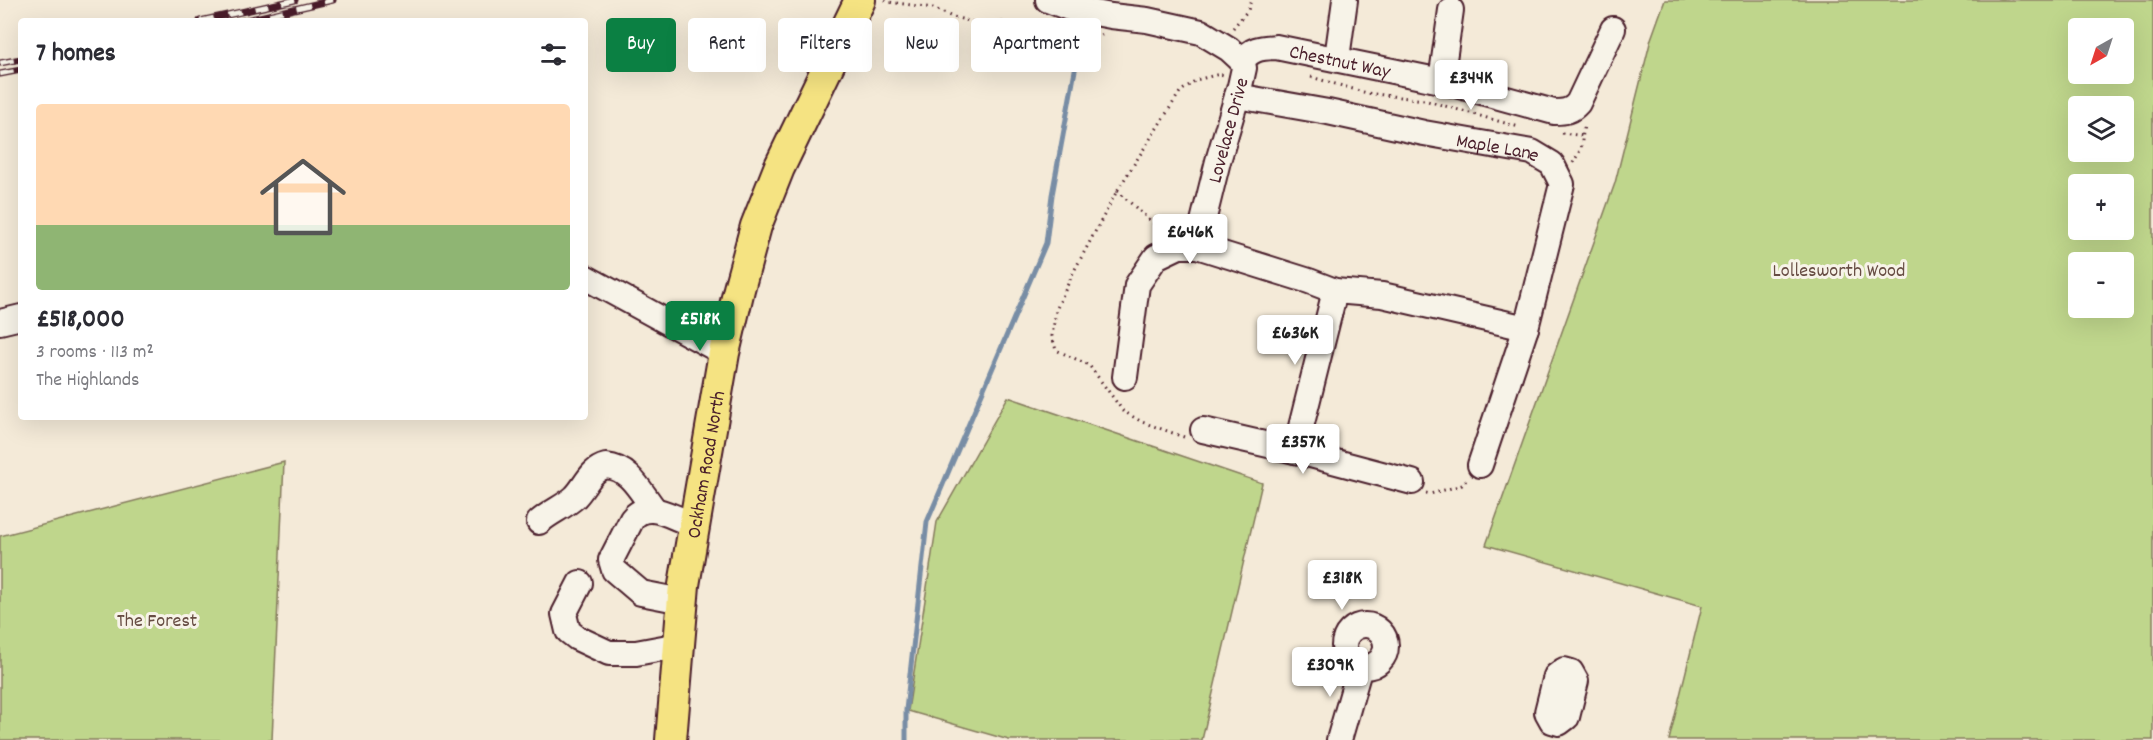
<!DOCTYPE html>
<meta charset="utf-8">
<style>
body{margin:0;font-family:Dekko,sans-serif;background:#f7f7f7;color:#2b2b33;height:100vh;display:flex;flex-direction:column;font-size:22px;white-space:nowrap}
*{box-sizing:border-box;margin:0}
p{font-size:20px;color:#7c7c81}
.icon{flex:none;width:33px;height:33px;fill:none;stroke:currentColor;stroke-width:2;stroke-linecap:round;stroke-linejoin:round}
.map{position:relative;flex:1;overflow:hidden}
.side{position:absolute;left:18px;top:18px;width:570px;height:402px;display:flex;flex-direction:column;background:#fff;border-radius:6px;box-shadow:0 6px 24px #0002}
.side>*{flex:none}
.guide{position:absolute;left:606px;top:18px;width:570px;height:54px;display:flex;gap:12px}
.needle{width:39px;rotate:219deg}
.buttons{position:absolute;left:2068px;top:18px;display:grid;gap:12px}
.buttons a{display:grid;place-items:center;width:66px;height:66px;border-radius:6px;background:#fff;box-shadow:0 6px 24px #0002;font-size:30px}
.price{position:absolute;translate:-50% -51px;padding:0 14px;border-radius:6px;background:#fff;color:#222;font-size:20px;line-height:39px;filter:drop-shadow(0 2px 3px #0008)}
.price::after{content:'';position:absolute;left:50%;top:36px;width:18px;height:14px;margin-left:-9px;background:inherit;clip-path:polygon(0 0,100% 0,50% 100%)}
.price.active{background:#0b8043;color:#fff}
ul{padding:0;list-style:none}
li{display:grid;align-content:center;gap:12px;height:318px;padding:0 18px}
li span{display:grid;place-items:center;height:186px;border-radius:6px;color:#555}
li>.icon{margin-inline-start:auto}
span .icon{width:108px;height:108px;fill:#fffc;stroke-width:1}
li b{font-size:26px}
h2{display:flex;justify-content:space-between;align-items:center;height:72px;padding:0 18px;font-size:26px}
.chip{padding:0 21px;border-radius:6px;background:#fff;box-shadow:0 6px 24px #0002;font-size:21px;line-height:54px}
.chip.active{background:#0b8043;color:#fff}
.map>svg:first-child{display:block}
.green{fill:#bfd68c;stroke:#847a5c;stroke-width:1.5;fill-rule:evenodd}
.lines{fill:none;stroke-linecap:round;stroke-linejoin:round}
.stream{stroke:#788da5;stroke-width:5}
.minor-casing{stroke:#4a1f2b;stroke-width:28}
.major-casing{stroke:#4a1f2b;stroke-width:34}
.path{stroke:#4a1f2b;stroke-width:3;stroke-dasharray:1.5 4.5;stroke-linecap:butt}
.minor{stroke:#f7f3e8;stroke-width:24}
.major{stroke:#f5e382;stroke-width:30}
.rail-casing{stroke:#4a1f2b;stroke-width:7}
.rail{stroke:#f7f3e8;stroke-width:4.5;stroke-dasharray:14;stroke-linecap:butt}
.labels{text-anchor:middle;stroke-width:6;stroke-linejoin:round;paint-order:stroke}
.street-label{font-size:20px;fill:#4a1f2b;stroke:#f7f3e8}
.park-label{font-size:20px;fill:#674d43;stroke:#f7f3e8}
</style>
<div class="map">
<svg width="2153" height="740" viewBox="0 0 2153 740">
<rect width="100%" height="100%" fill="#f4ead8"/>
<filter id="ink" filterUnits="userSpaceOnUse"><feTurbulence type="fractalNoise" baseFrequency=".0167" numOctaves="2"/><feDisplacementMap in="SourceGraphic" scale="12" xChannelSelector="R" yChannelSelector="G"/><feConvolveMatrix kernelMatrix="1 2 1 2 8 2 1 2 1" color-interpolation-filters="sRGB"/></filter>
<g filter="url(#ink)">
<path class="green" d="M1665 0H2153V740H1669L1702 606 1486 545 1615 183 1651 39ZM2079 28H2124V74H2079ZM2079 106H2124V152H2079ZM2079 184H2124V230H2079ZM2079 262H2124V308H2079Z
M1008 397 1262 483 1202 740H1009L908 711 937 522Z
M284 462 272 740H0V536Z"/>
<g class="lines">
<path class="stream" d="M906 740V710L927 522 1046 243 1052 195 1085 16"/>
<defs>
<g id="minor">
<path d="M1048 0 1069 8 1111 16 1147 20 1201 32 1229 49 1242 61 1244 68 1240 86 1218 161 1197 246 1309 281 1335 291 1382 295 1526 328"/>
<path d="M1337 58 1345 0"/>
<path id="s1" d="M1242 61C1252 48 1260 48 1276 47L1441 81 1554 112C1565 112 1571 111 1578 103L1613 29"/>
<path d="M1441 81 1451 10"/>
<path id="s2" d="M1237 96 1328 112 1424 133 1532 152 1552 164 1562 184 1526 328 1480 465"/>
<path d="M585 277 724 353"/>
<path d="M0 322 21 317"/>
<path d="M1125 377 1137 285 1156 257 1179 246H1197"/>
<path d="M1203 430 1295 451 1412 482"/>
<path d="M1295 451 1335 291"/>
<path d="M539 522C550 512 564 507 575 497 586 486 590 470 606 466 630 468 640 491 654 509"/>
<path d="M580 583 564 614 568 631 577 638 609 653H636L679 645"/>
<path d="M682 601 641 593 614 570 611 560 632 519C649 498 674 520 694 524"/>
<circle cx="1365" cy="646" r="21"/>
<path d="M1564 670 1571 672 1576 681 1567 717 1559 723 1552 721 1547 712 1556 676Z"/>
<path d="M1339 740 1360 667"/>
</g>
<g id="major">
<path id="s3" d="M671 740 684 585 724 353 739 289 756 226 779 168 860 0"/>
</g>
</defs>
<use href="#minor" class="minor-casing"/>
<use href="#major" class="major-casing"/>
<path class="path" d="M885 0 889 2 933 8 950 16 977 23 1001 22 1075 37 1096 38 1102 35
M1233 28 1248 10 1251 0
M1311 77 1367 93 1424 100 1519 127
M1562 133 1584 136
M1573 163 1581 149 1584 124
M1117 191 1162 231
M1184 437 1142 422 1123 411 1089 365 1056 350 1052 336 1056 310 1073 273 1117 191 1180 92 1196 80 1220 74 1223 75
M1426 493 1430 494 1462 485 1467 479"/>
<use href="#minor" class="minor"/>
<use href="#major" class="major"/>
<defs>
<path id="rail" d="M200 21 295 0
M242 21 333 0
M0 63 21 59
M0 74 21 70"/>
</defs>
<use href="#rail" class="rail-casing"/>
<use href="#rail" class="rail"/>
</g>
</g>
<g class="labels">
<g class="street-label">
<text dy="7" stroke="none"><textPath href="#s1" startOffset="104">Chestnut Way</textPath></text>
<text transform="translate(1227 130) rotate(-75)" y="7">Lovelace Drive</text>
<text dy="7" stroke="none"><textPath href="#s2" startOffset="266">Maple Lane</textPath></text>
<text dy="7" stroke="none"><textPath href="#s3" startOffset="278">Ockham Road North</textPath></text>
</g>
<g class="park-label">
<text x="1839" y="276">Lollesworth Wood</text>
<text x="157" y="626">The Forest</text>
</g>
</g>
</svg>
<div class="buttons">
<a><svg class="needle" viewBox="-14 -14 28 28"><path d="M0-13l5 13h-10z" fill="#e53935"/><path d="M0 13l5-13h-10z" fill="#7c7c81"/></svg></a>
<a><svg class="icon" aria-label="layers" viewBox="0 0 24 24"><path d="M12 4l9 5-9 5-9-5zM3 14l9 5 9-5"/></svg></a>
<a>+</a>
<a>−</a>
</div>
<b class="price" style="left:1471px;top:111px">£344K</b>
<b class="price" style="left:1190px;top:265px">£646K</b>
<b class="price active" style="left:700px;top:352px">£518K</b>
<b class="price" style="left:1295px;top:366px">£636K</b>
<b class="price" style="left:1303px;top:475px">£357K</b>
<b class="price" style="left:1342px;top:611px">£318K</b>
<b class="price" style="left:1330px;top:698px">£309K</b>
<div class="guide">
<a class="chip active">Buy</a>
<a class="chip">Rent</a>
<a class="chip">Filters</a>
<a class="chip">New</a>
<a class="chip">Apartment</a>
</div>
<section class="side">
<h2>7 homes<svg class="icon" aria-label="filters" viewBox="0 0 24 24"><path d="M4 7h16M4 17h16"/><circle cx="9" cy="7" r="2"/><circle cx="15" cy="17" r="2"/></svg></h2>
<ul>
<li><span style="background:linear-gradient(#ffd9b3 65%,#8fb573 0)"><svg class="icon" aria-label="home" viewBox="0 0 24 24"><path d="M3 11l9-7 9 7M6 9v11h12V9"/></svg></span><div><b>£518,000</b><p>3 rooms · 113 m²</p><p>The Highlands</p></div></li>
</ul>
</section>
</div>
